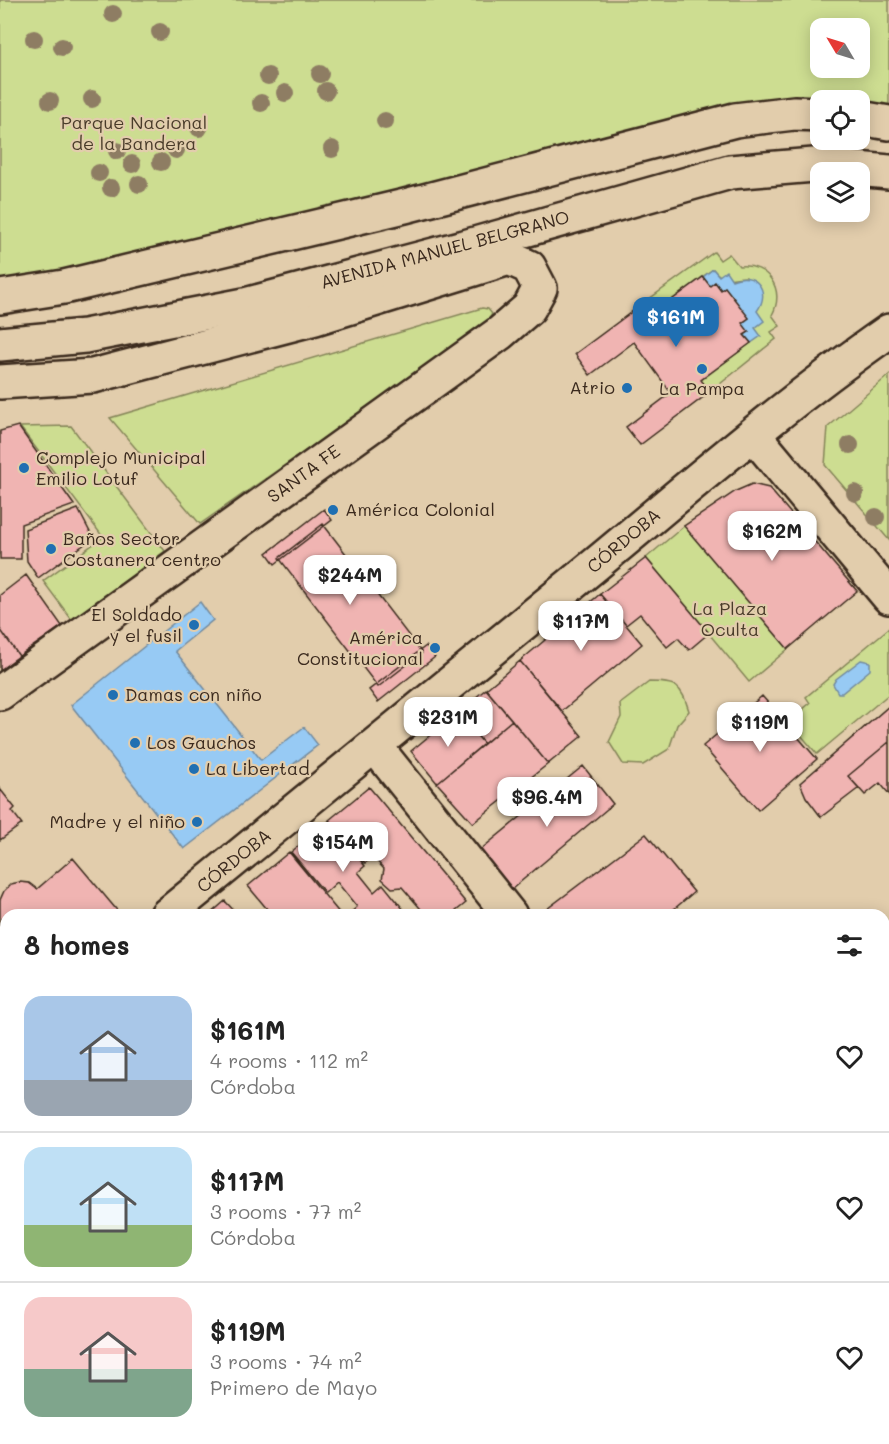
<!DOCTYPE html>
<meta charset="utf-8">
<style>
body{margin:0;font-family:Mali,sans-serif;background:#f6f6f6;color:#222;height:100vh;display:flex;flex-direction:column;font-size:22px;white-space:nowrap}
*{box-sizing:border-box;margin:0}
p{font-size:20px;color:#767676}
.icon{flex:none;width:33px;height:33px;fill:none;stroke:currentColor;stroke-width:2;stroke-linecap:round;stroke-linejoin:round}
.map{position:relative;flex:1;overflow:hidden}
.details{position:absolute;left:0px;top:909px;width:890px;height:536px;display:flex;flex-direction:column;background:#fff;border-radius:18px 18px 0 0;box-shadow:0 3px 15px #0003}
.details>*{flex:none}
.needle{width:39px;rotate:308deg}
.buttons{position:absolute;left:810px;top:18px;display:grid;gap:12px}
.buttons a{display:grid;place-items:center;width:60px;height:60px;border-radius:12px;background:#fff;box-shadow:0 3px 15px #0003;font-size:30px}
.price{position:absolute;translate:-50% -51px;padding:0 14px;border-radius:12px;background:#fff;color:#222;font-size:20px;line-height:39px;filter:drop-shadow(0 2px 3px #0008)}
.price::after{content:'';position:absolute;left:50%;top:36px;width:18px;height:14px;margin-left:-9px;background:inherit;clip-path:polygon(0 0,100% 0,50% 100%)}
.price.current{background:#1f6fb2;color:#fff}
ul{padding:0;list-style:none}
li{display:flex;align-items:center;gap:18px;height:150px;padding:0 24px}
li+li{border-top:2px solid #e0e0e0}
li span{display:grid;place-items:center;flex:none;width:168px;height:120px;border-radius:18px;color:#555}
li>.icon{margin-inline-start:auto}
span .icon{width:72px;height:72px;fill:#fffc;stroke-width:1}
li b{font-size:26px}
h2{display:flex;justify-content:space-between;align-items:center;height:72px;padding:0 24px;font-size:26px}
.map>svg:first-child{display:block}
.green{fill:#cddd91;stroke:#848458;stroke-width:1.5;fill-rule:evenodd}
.water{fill:#97caf4;stroke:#728a9e;stroke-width:1.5}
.building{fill:#f0b4b2;stroke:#3b2a1e;stroke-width:1.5}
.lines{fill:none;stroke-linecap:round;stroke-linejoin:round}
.minor-casing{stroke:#3b2a1e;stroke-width:38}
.major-casing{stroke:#3b2a1e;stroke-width:38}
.minor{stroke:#e2cdac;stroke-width:33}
.major{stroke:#e2cdac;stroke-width:33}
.tree{fill:#8e7d64}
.poi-dot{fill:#1f6fb2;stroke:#e2cdac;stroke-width:2}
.labels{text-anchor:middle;stroke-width:4.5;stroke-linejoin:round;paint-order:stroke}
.park-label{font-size:18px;fill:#4a3c2a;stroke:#e2cdac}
.street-label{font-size:18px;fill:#3b2a1e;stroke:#e2cdac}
.poi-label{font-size:18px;fill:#3b2a1e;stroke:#e2cdac;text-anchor:start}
</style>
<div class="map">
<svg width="889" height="1444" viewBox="0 0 889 1444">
<rect width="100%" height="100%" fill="#e2cdac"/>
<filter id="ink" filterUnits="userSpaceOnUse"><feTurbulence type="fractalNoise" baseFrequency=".0167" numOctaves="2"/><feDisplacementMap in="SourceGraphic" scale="12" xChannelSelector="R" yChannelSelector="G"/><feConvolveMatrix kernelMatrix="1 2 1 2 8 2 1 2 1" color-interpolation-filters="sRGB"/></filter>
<g filter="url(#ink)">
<path class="green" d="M0 0H889V123L860 118V100H820L0 297ZM820 28H860V68H820Z
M714 252 720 260 729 254 739 266C768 263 786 290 772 315L780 326 771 332 776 339 710 392 701 380 760 336 755 328 757 311 746 277C730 277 725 284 713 269L654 313 645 302Z
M482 308 488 309 492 314 485 326 200 524 110 418Z
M889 375V540L825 465 828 427Z
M71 426 165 551 72 620 43 581 103 537 20 427Z
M684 526 788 649 749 682 646 558Z
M889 628V694L817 754 789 721 810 703 806 697Z
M649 682C677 682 681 685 689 711L677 725 669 749 643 765 623 764 609 742 621 717 620 704Z"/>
<path class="water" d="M713 269 719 276 726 271 732 280C755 270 772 291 757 311L764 321 755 328 761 336 751 343 745 335 748 332 742 324 749 318 725 287 721 290 715 282 710 286 703 277Z
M200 602 213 620 175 651 261 760 304 727 318 745 184 849 71 705Z
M861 660 870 662V670L842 693H838L833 684 836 679Z"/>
<path class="building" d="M703 277 710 286 715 282 721 290 725 287 749 318 742 323 749 332 744 335 751 343 701 380 710 392 640 445 626 427 671 393 634 342 590 375 575 354 645 302 654 313Z
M18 426 74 505 21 524V559H0V431Z
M752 484 769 488 857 591 788 649 684 526 736 491Z
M78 509 93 538 38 578 27 561 25 529Z
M324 509 332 520 275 564 267 553Z
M323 524 422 653 378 687 279 558Z
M646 558 709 633 689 650 678 638 667 647 640 614 626 625 600 594Z
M26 575 62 626 19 656 0 629V595Z
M600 594 642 644 562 711 520 661Z
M0 629 19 656 0 670Z
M426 646 435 657 378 702 369 690Z
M520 661 582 736 548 764 486 689Z
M486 689 512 720 484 744 458 712Z
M762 696 817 759 758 810 703 746Z
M889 706V742L848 776 859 788 821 817 806 797 800 783Z
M458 712 484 744 437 783 411 751Z
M512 720 548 764 473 823 437 783Z
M889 742V794L880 783 865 795 848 776Z
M583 766 613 804 512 889 480 850Z
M369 787 466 903 451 915H426L402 887 392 888 382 879 384 869 373 857 365 863 329 820Z
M0 789 15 808 12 811 22 824 0 840Z
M329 821 365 866 358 872 374 892 383 884 408 915H348L357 907 337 882 325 893 291 852Z
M646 834 694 892 667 915H539Z
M289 852 341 915H272L248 886Z
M73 858 121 915H6V1019L0 1024V938L3 935 0 932V900L4 891 11 884 20 882 29 883 37 889Z
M225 901 238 915H209Z
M889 924V954L884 947V928Z
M884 947 889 954V1000L884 1004Z
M889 1051V1065L884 1058Z
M888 1065 889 1067V1110L884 1104V1069Z
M6 1090V1152L0 1144V1095Z
M884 1104 889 1110V1157L884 1150Z
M884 1150 889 1157 884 1162Z
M889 1158V1213L884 1218V1163Z
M0 1219 6 1226V1320L0 1325Z
M889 1221V1297L884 1301V1250L889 1246 884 1240V1225Z
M889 1300V1355L884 1348V1304Z
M6 1418V1438H34L27 1444H0V1423Z
M34 1438H106L100 1444H33L30 1441Z
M105 1438H170L175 1443 99 1444Z
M233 1438H264L258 1444H238Z
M264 1438H297L302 1444H258Z
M297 1438H362L356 1444H302Z
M434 1438H444L449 1444H428Z
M444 1438H560L564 1444H449Z
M560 1438H671L676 1444H564Z
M671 1438H704L698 1444H676Z
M705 1438H772L766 1444H699Z
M772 1438H852L846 1444H766Z
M852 1438H875L879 1444H845Z"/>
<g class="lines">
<defs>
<path id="minor" d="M860 118 889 123
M0 297 64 287 405 206 735 120 794 113 820 114
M0 382 93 376 315 318 509 258 529 267 540 288 529 308 500 333 0 693
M753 434 889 597
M375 746 510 915
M167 915C308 800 449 685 590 569 688 488 784 404 889 331
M884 1031 889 1026
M0 1050 6 1046
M0 1189 6 1196
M884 1377 889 1384
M210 1438 214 1444
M391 1444 398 1438"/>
<path id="major" d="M0 344 85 336 245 305 468 246 730 172 814 165 889 172"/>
</defs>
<use href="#minor" class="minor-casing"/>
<use href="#major" class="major-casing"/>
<use href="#minor" class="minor"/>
<use href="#major" class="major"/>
</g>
<g class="tree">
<circle cx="113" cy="14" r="9"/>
<circle cx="160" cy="32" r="9"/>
<circle cx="34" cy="39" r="9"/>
<circle cx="62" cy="47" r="9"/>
<circle cx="320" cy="74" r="9"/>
<circle cx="268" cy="76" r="9"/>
<circle cx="326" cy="91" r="9"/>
<circle cx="285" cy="93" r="9"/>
<circle cx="92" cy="99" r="9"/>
<circle cx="50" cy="101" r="9"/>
<circle cx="261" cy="103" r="9"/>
<circle cx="385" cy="121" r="9"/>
<circle cx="199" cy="128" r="9"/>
<circle cx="332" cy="149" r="9"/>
<circle cx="176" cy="150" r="9"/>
<circle cx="117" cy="151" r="9"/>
<circle cx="161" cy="162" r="9"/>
<circle cx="132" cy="164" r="9"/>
<circle cx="99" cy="173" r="9"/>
<circle cx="139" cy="184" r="9"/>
<circle cx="111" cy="188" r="9"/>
<circle cx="850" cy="445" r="9"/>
<circle cx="855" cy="493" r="9"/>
<circle cx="876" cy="517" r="9"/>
</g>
</g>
<g class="poi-dot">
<circle cx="702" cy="369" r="6"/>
<circle cx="627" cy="388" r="6"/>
<circle cx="24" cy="468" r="6"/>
<circle cx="333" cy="510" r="6"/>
<circle cx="51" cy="549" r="6"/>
<circle cx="194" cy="625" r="6"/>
<circle cx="435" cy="648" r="6"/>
<circle cx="113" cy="695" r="6"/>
<circle cx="135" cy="743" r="6"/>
<circle cx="194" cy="769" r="6"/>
<circle cx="197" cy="822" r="6"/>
</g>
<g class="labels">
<g class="park-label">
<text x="134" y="129">Parque Nacional<tspan x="134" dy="21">de la Bandera</tspan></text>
<text x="730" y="615">La Plaza<tspan x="730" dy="21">Oculta</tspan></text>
</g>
<g class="street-label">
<text transform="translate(445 250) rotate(-15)" y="6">AVENIDA MANUEL BELGRANO</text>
<text transform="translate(304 474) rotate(-36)" y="6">SANTA FE</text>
<text transform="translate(624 541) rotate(-40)" y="6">CÓRDOBA</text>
<text transform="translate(234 861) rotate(-39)" y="6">CÓRDOBA</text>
</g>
<g class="poi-label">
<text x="615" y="394" text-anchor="end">Atrio</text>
<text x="702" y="395" text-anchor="middle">La Pampa</text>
<text x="36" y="464">Complejo Municipal<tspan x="36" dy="21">Emilio Lotuf</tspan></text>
<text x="345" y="516">América Colonial</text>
<text x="63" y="545">Baños Sector<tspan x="63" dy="21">Costanera centro</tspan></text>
<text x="182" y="621" text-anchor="end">El Soldado<tspan x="182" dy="21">y el fusil</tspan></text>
<text x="423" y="644" text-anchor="end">América<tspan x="423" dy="21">Constitucional</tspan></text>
<text x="125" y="701">Damas con niño</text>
<text x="147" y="749">Los Gauchos</text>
<text x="206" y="775">La Libertad</text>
<text x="185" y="828" text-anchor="end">Madre y el niño</text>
</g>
</g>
</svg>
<div class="buttons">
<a><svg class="needle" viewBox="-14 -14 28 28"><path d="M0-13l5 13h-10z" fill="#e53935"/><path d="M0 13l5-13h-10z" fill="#767676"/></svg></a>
<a><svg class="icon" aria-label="locate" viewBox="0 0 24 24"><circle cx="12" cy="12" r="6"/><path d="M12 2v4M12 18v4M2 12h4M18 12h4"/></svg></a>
<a><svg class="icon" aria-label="layers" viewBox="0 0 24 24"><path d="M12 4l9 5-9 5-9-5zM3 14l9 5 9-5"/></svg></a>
</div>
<b class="price current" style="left:676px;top:348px">$161M</b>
<b class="price" style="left:772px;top:562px">$162M</b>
<b class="price" style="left:350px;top:606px">$244M</b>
<b class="price" style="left:581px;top:652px">$117M</b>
<b class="price" style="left:448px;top:748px">$231M</b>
<b class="price" style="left:760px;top:753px">$119M</b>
<b class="price" style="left:547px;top:828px">$96.4M</b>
<b class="price" style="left:343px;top:873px">$154M</b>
<section class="details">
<h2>8 homes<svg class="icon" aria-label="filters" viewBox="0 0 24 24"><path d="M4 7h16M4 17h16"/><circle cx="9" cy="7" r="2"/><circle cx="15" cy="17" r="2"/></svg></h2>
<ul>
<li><span style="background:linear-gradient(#a9c7e8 70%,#9aa5b1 0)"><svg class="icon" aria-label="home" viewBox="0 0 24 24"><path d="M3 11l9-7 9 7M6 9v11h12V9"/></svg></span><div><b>$161M</b><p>4 rooms · 112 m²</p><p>Córdoba</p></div><svg class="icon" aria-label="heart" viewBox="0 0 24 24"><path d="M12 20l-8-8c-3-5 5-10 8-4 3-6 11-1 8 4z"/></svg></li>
<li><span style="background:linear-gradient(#bfe0f5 65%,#8fb573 0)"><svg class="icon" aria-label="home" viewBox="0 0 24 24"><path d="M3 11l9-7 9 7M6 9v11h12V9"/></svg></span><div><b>$117M</b><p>3 rooms · 77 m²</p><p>Córdoba</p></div><svg class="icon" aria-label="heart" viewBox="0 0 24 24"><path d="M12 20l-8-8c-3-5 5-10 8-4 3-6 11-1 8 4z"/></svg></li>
<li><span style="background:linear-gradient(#f6c9c9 60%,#7fa58c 0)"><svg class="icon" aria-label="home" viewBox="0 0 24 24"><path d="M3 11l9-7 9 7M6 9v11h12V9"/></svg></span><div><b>$119M</b><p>3 rooms · 74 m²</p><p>Primero de Mayo</p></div><svg class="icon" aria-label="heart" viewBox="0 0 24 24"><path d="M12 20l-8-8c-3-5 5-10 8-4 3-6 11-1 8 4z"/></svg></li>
</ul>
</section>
</div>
